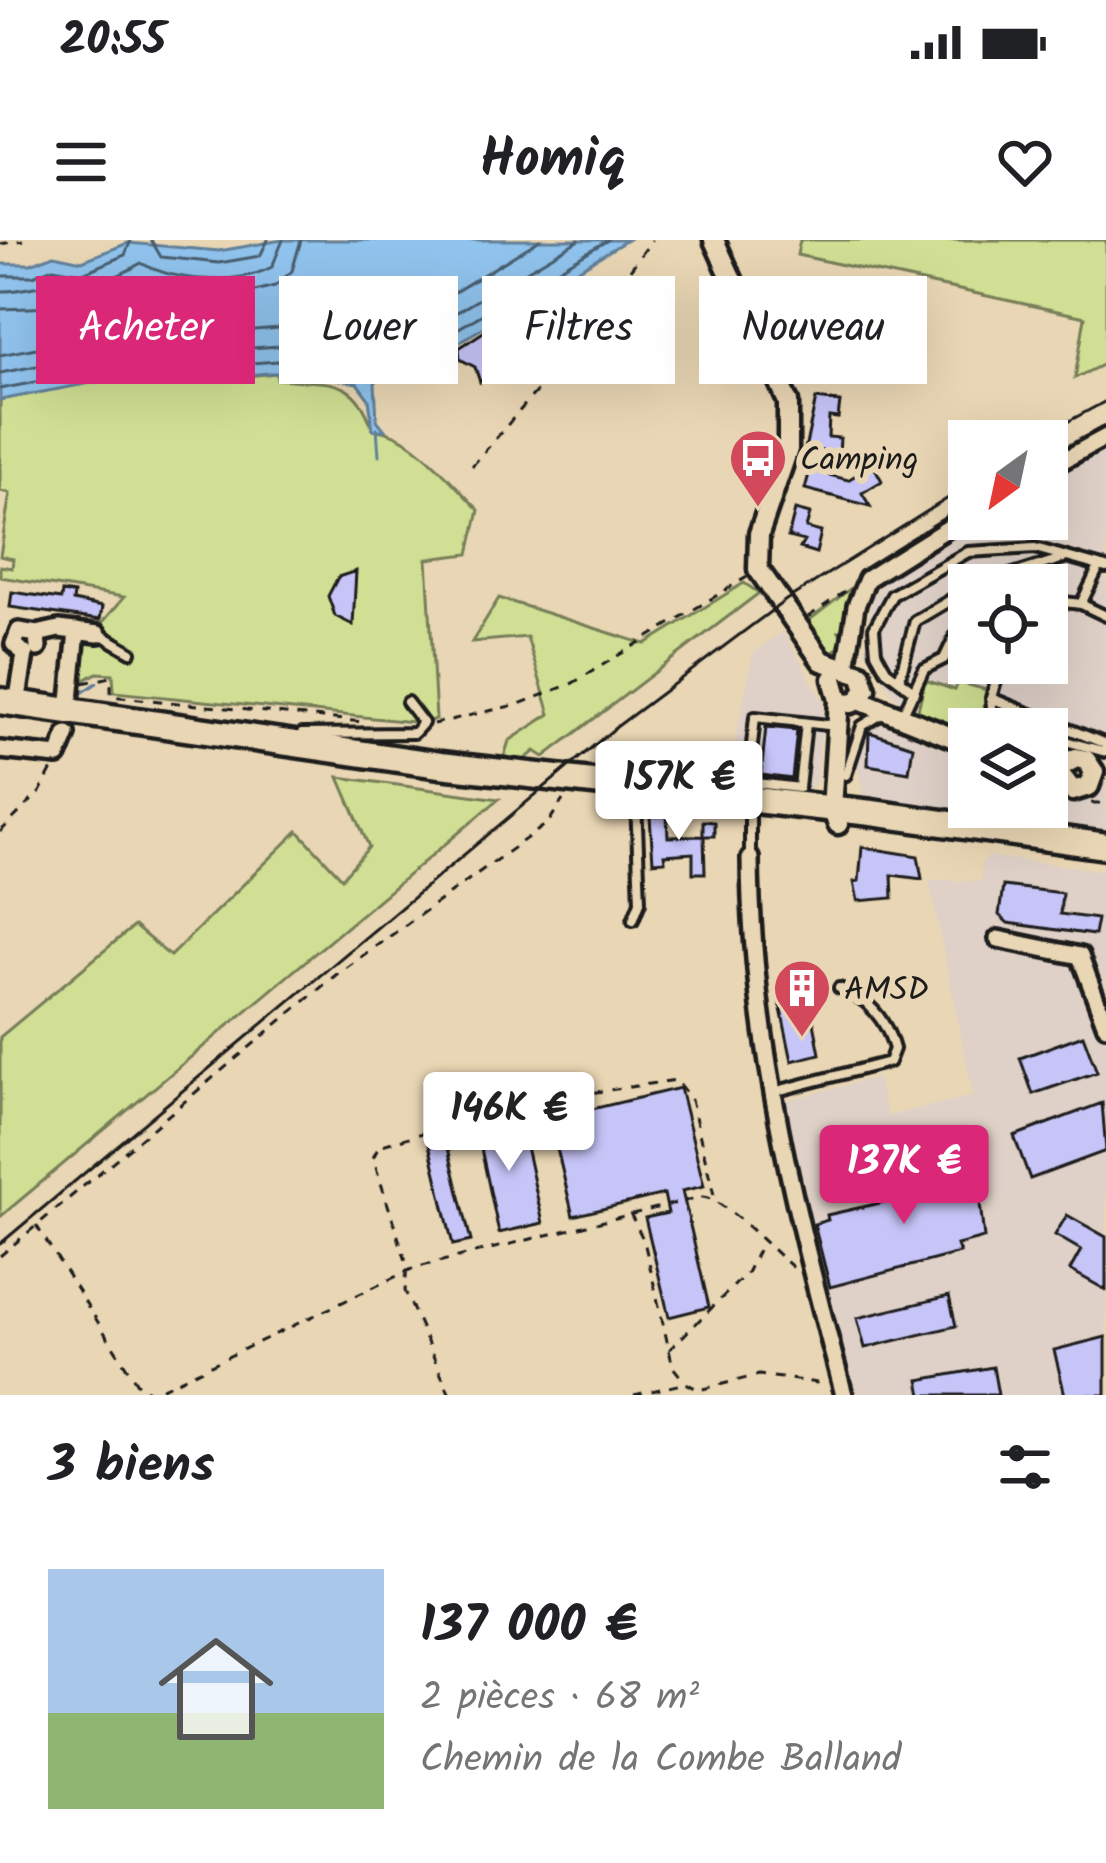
<!DOCTYPE html>
<html lang="fr">
<meta charset="utf-8">
<style>
body{margin:0;font-family:Kalam,sans-serif;background:#f2f2f2;color:#202124;height:100vh;display:flex;flex-direction:column;font-size:45px;white-space:nowrap}
*{box-sizing:border-box;margin:0}
p{font-size:39px;color:#757577}
.icon{flex:none;width:66px;height:66px;fill:none;stroke:currentColor;stroke-width:2;stroke-linecap:round;stroke-linejoin:round}
.map{position:relative;height:1155px;overflow:hidden}
.panel{display:flex;flex-direction:column;background:#fff;flex:1}
.panel>*{flex:none}
.guide{position:absolute;left:36px;top:36px;width:1035px;height:108px;display:flex;gap:24px}
.needle{width:78px;rotate:213deg}
.tools{position:absolute;left:948px;top:180px;display:grid;gap:24px}
.tools a{display:grid;place-items:center;width:120px;height:120px;border-radius:0px;background:#fff;box-shadow:0 12px 48px #0002;font-size:60px}
.price{position:absolute;translate:-50% -102px;padding:0 27px;border-radius:12px;background:#fff;color:#222;font-size:39px;line-height:78px;filter:drop-shadow(0 3px 6px #0008)}
.price::after{content:'';position:absolute;left:50%;top:72px;width:36px;height:27px;margin-left:-18px;background:inherit;clip-path:polygon(0 0,100% 0,50% 100%)}
.price.selected{background:#db2777;color:#fff}
ul{padding:0;list-style:none}
li{display:flex;align-items:center;gap:36px;height:300px;padding:0 48px}
li span{display:grid;place-items:center;flex:none;width:336px;height:240px;border-radius:0px;color:#555}
li>.icon{margin-inline-start:auto}
span .icon{width:144px;height:144px;fill:#fffc;stroke-width:1}
li b{font-size:51px}
h2{display:flex;justify-content:space-between;align-items:center;height:144px;padding:0 48px;font-size:51px}
.tag{padding:0 42px;border-radius:0px;background:#fff;box-shadow:0 12px 48px #0002;font-size:42px;line-height:108px}
.tag.selected{background:#db2777;color:#fff}
.status{display:flex;justify-content:space-between;align-items:center;height:84px;padding:0 60px;background:#fff;direction:ltr}
.status svg{height:33px;fill:currentColor}
header{display:flex;justify-content:space-between;align-items:center;height:156px;padding:0 48px;background:#fff;font-size:54px;font-weight:800}
.map>svg:first-child{display:block}
.built{fill:#dfd1c8;fill-rule:evenodd}
.green{fill:#d0df93;stroke:#767e58;stroke-width:3}
.water{fill:#90c3ed;stroke:#628099;stroke-width:3}
.lines{fill:none;stroke-linecap:round;stroke-linejoin:round}
.shore{stroke:#4a5f70;stroke-width:3}
.stream{stroke:#628099;stroke-width:3}
.building{fill:#c7c5f8;stroke:#1c1c1c;stroke-width:3}
.service-casing{stroke:#1c1c1c;stroke-width:16}
.minor-casing{stroke:#1c1c1c;stroke-width:24}
.tertiary-casing{stroke:#1c1c1c;stroke-width:27}
.primary-casing{stroke:#1c1c1c;stroke-width:33}
.path{stroke:#1c1c1c;stroke-width:3;stroke-dasharray:9 9;stroke-linecap:butt}
.service{stroke:#e9d6b4;stroke-width:8}
.minor{stroke:#e9d6b4;stroke-width:15}
.tertiary{stroke:#e9d6b4;stroke-width:18}
.primary{stroke:#e9d6b4;stroke-width:24}
.rail{stroke:#1c1c1c;stroke-width:3}
.labels{text-anchor:middle;stroke-width:12;stroke-linejoin:round;paint-order:stroke}
.poi-label{font-size:33px;fill:#1c1c1c;stroke:#e9d6b4;text-anchor:start}
</style>
<div class="status"><b>20:55</b><svg viewBox="0 0 49 12"><path d="M0 12V9h3v3zM5 12V6h3v6zM10 12V3h3v9zM15 12V0h3v12zM26 1h20v11H26zM47 4h2v5h-2z"/></svg></div>
<header><svg class="icon" aria-label="menu" viewBox="0 0 24 24"><path d="M4 6h16M4 12h16M4 18h16"/></svg>Homiq<svg class="icon" aria-label="heart" viewBox="0 0 24 24"><path d="M12 20l-8-8c-3-5 5-10 8-4 3-6 11-1 8 4z"/></svg></header>
<div class="map">
<svg width="1106" height="1155" viewBox="0 0 1106 1155">
<rect width="100%" height="100%" fill="#e9d6b4"/>
<filter id="ink" filterUnits="userSpaceOnUse"><feTurbulence type="fractalNoise" baseFrequency=".00833" numOctaves="2"/><feDisplacementMap in="SourceGraphic" scale="24" xChannelSelector="R" yChannelSelector="G"/><feConvolveMatrix kernelMatrix="1 2 1 2 8 2 1 2 1" color-interpolation-filters="sRGB"/></filter>
<g filter="url(#ink)">
<path class="built" d="M1106 211V598L864 558 857 525 866 487 876 482 892 488 901 466 865 412 871 359 892 330 979 279H1047V242ZM969 345H1047V423H969ZM969 489H1047V567H969Z
M783 391 824 463 817 540 803 557 724 554 753 413Z
M989 616 1106 631V1155H837L763 866 878 837 887 876 973 856 929 640 982 641 981 623Z"/>
<path class="green" d="M800 0H1106V123L1075 138 1085 77 797 15Z
M139 133C180 149 235 136 277 133V139C328 144 355 134 373 190 412 190 453 245 479 270L469 314 427 319 436 479 423 483 114 452 113 434 97 433 79 443 81 408 124 357 0 337V326L12 328 13 319 0 316 10 253 0 251V160Z
M859 342 849 386 839 391 847 403 824 416 803 385Z
M744 343 759 353 544 517 535 511 518 525 502 523 509 501 550 474 527 397 472 402 499 358 645 404Z
M925 440 955 450 958 442 987 450 983 472 1003 489 969 492 917 474Z
M339 537 499 559 0 977V797L134 686 170 716 298 591 342 638 369 607Z"/>
<path class="water" d="M282 0H627L443 112 381 135 375 143 377 180 385 190H373L369 159 357 143C329 138 299 132 271 133 230 135 179 149 139 134L0 160V24H31L54 15 82 21 128 3 219 11Z"/>
<g class="lines">
<path class="shore" d="M151 0 161 17 219 23 260 16 268 0
M0 36H33L53 28 83 33 125 15 131 0
M0 51C20 52 39 44 58 44 93 44 109 43 141 23 176 42 235 46 272 27L283 0
M0 69 87 66 141 45 196 56 239 55 275 46 292 31 301 0
M0 115 135 89 199 94 280 88 357 97 422 72 540 0
M0 133 136 107 199 112 279 106 361 116 430 88 579 0
M0 149 139 122 200 127 278 121 366 133 437 101 608 0"/>
<path class="stream" d="M377 188 379 216
M76 457 97 443"/>
</g>
<path class="building" d="M549 68 555 85 549 99 539 103 522 96 526 78Z
M500 81 515 103 484 125 487 137 480 142 475 127 460 119 459 108Z
M816 159 840 162 838 178 829 177 828 197 840 198 839 213 805 209Z
M867 228H875L882 241 862 253 870 266 805 249 810 230 848 240Z
M795 270 810 274 806 288 821 292 816 313 800 308 804 301 788 297Z
M356 331 353 385 335 376 328 356 338 337Z
M12 352 61 359 62 352 74 354 73 361 102 367 100 380 10 367Z
M766 487 797 490 792 539 761 535Z
M869 492 913 506 909 532 868 525Z
M650 576H667L668 597 703 596V581L714 582V596H704L705 633H693V613L664 615 665 621 653 622Z
M862 607 918 616 922 639 892 635 893 658 858 661 854 642 859 641Z
M1003 646 1062 653 1060 674 1097 679 1094 695 1008 683 999 675Z
M809 757 820 814 792 821 780 764Z
M1083 795 1097 832 1033 854 1020 818Z
M680 848 704 946 682 951 709 1067 669 1077 645 978 668 973 664 954 573 976 550 879Z
M1102 863 1106 911 1030 939 1014 896Z
M519 875 543 983 499 993 476 885Z
M444 892 471 1001 453 1005 427 896Z
M946 895 954 925 964 922 969 940 977 938 984 998 957 1005 960 1013 830 1047 814 984 828 980 827 975 943 949 930 899Z
M1067 975 1106 997V1050L1070 1030 1081 1010 1055 995Z
M949 1056 956 1086 865 1108 857 1078Z
M1106 1097V1155H1065L1054 1110Z
M993 1127 998 1155H922L919 1140Z"/>
<g class="lines">
<defs>
<path id="service" d="M978 345 1067 317
M1047 360 1081 364 1099 327
M1081 364 1106 376
M100 394 131 412
M1001 423 991 458 1106 504
M900 437 915 381 969 349
M915 452 886 430 876 412 874 388 892 355 968 312 1035 308 1106 328
M991 458 993 476 1017 489
M902 476 924 429 944 419 969 367
M806 483 799 548 748 542 755 477 837 486
M302 494 414 493 423 483 407 462
M1047 496 1106 512
M846 535 862 486 882 474
M750 617V575
M633 680 640 662 636 561
M773 852 889 822 894 809C887 781 867 756 839 748"/>
<path id="minor" d="M1047 229 1106 197
M37 394 59 389 98 394
M25 414 14 404 19 391 37 394 38 408
M846 428 856 366 867 339 969 275
M70 460 77 391
M17 464 25 414
M0 510 58 516 67 494
M750 618C751 802 797 978 844 1155
M998 699 1080 716 1106 786"/>
<path id="tertiary" d="M714 0 788 162V209L759 294 758 329 822 421 861 434 866 449 859 460
M833 439 839 460 832 569 838 584
M851 463 859 460 969 504
M1047 529 1060 534 1073 551 1089 546 1094 532 1086 520 1076 518 1063 525 1060 534"/>
<path id="primary" d="M0 461 440 525 872 573 1106 606"/>
</defs>
<use href="#service" class="service-casing"/>
<use href="#minor" class="minor-casing"/>
<use href="#tertiary" class="tertiary-casing"/>
<use href="#primary" class="primary-casing"/>
<path class="path" d="M0 4 23 0
M472 226 566 117 652 0
M808 377 850 348
M83 443 111 437V456L363 482
M433 484 519 464 573 443 747 337
M1091 563H1106
M0 592 40 552 52 529
M630 973 644 1001 673 1127 685 1142
M36 985 138 1145 152 1153 414 1028 701 957C720 954 778 1017 800 1033
M0 1016 337 734 548 583 563 560
M669 1110 747 1033 760 1006
M450 1155 405 1051 407 1024 373 918 379 906 523 863 676 840 691 860 714 955
M634 1155 686 1143 699 1150 759 1135 825 1144"/>
<use href="#service" class="service"/>
<use href="#minor" class="minor"/>
<use href="#tertiary" class="tertiary"/>
<use href="#primary" class="primary"/>
<path class="rail" d="M1032 201 1106 161
M0 1004 615 488 786 360 969 245"/>
</g>
</g>
<defs>
<symbol id="bus-pin" viewBox="-11 -11 22 30"><path d="M0 17L-7.5 6A9.5 9.5 0 1 1 7.5 6Z" fill="#d1495b" stroke="#e9d6b4"/><path d="M-5-6H5V4H4V6H2V4H-2V6H-4V4H-5ZM-3.5-4V0h7V-4ZM-3.5 1.2v1.5H-2V1.2ZM2 1.2v1.5H3.5V1.2Z" fill="#fff"/></symbol>
<symbol id="building-pin" viewBox="-11 -11 22 30"><path d="M0 17L-7.5 6A9.5 9.5 0 1 1 7.5 6Z" fill="#d1495b" stroke="#e9d6b4"/><path d="M-4-6H4V6H1V3H-1V6H-4ZM-2.5-4.3h1.7v1.8h-1.7ZM.8-4.3h1.7v1.8H.8ZM-2.5-1h1.7V.8h-1.7ZM.8-1h1.7V.8H.8Z" fill="#fff"/></symbol>
</defs>
<g fill-rule="evenodd">
<use href="#bus-pin" x="725" y="185" width="66" height="90"/>
<use href="#building-pin" x="769" y="715" width="66" height="90"/>
</g>
<g class="labels">
<g class="poi-label">
<text x="800" y="230">Camping</text>
<text x="844" y="760">AMSD</text>
</g>
</g>
</svg>
<div class="tools">
<a><svg class="needle" viewBox="-14 -14 28 28"><path d="M0-13l5 13h-10z" fill="#e53935"/><path d="M0 13l5-13h-10z" fill="#757577"/></svg></a>
<a><svg class="icon" aria-label="locate" viewBox="0 0 24 24"><circle cx="12" cy="12" r="6"/><path d="M12 2v4M12 18v4M2 12h4M18 12h4"/></svg></a>
<a><svg class="icon" aria-label="layers" viewBox="0 0 24 24"><path d="M12 4l9 5-9 5-9-5zM3 14l9 5 9-5"/></svg></a>
</div>
<b class="price" style="left:679px;top:603px">157K €</b>
<b class="price" style="left:509px;top:934px">146K €</b>
<b class="price selected" style="left:904px;top:987px">137K €</b>
<div class="guide">
<a class="tag selected">Acheter</a>
<a class="tag">Louer</a>
<a class="tag">Filtres</a>
<a class="tag">Nouveau</a>
</div>
</div>
<section class="panel">
<h2>3 biens<svg class="icon" aria-label="filters" viewBox="0 0 24 24"><path d="M4 7h16M4 17h16"/><circle cx="9" cy="7" r="2"/><circle cx="15" cy="17" r="2"/></svg></h2>
<ul>
<li><span style="background:linear-gradient(#a9c7e8 60%,#8fb573 0)"><svg class="icon" aria-label="home" viewBox="0 0 24 24"><path d="M3 11l9-7 9 7M6 9v11h12V9"/></svg></span><div><b>137 000 €</b><p>2 pièces · 68 m²</p><p>Chemin de la Combe Balland</p></div></li>
</ul>
</section>
